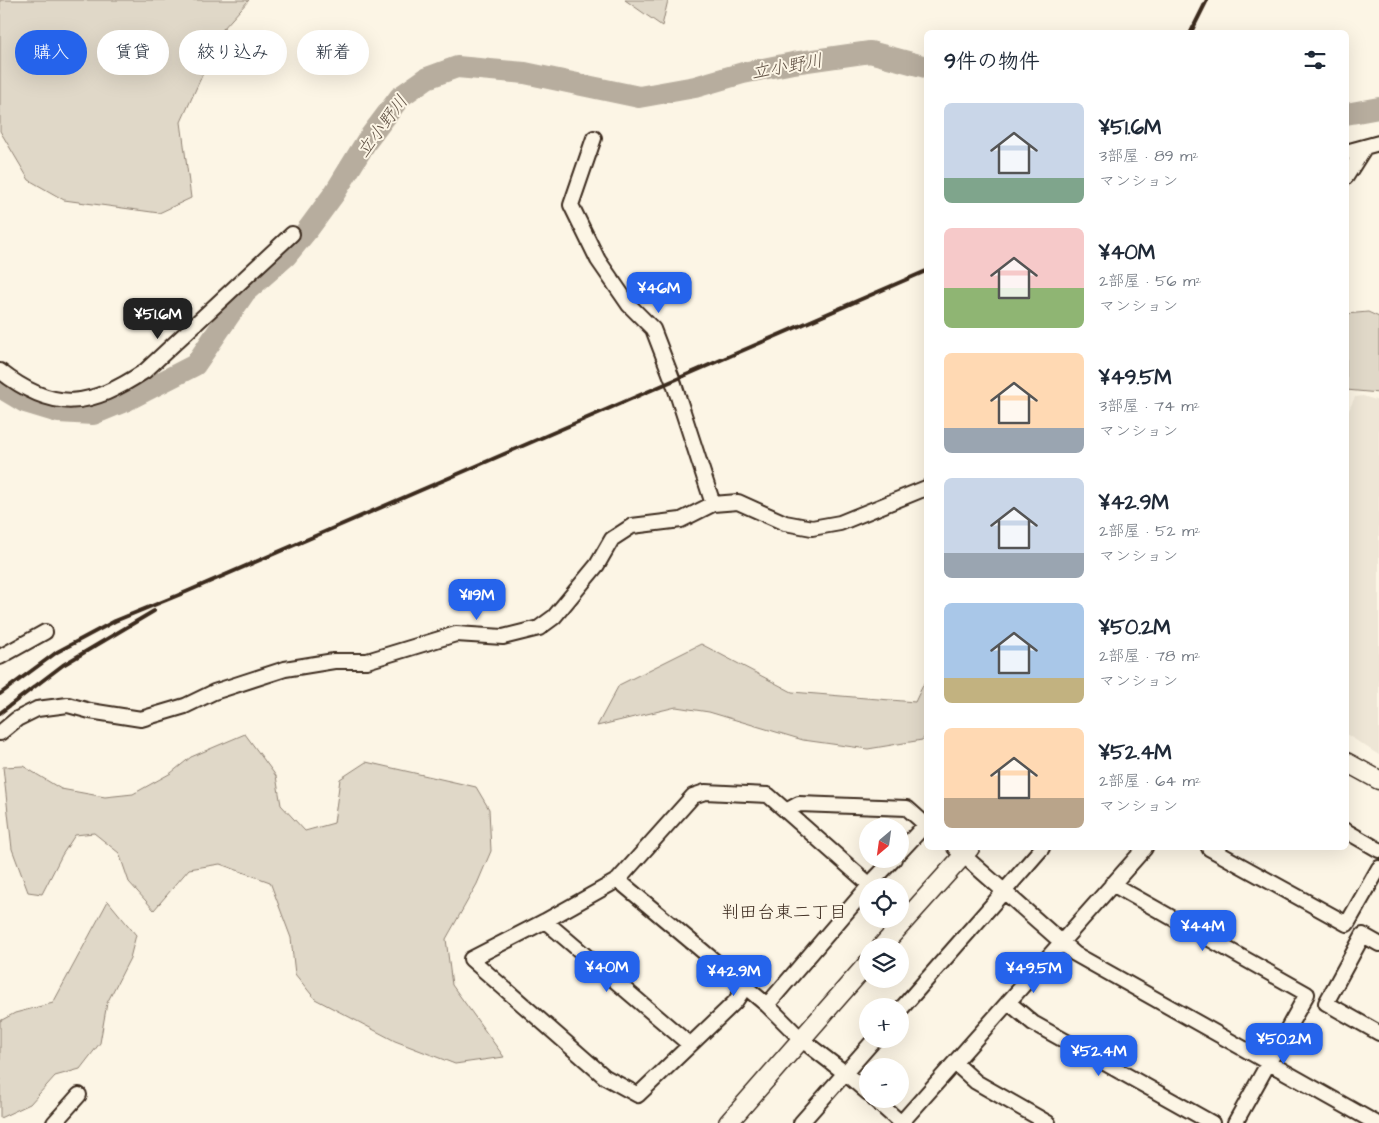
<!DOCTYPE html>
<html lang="ja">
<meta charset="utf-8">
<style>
body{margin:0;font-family:"Architects Daughter","Klee One",sans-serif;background:#f2f2f3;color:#1f2937;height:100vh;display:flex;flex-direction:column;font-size:19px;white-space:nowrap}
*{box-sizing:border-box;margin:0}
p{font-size:16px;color:#747a83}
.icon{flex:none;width:28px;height:28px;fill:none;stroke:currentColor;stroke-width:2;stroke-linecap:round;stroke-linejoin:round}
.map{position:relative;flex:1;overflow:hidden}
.sheet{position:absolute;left:924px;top:30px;width:425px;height:820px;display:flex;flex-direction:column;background:#fff;border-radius:8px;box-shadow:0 5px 20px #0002}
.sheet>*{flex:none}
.banner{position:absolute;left:15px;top:30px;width:475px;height:45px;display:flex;gap:10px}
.needle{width:32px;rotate:209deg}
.fabs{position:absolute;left:859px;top:818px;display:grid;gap:10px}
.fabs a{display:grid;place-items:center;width:50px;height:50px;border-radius:50%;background:#fff;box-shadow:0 5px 20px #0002;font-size:25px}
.price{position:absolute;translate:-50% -42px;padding:0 11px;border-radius:10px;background:#2563eb;color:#fff;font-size:16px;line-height:32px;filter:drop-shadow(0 1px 2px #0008)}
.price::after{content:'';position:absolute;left:50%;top:30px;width:15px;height:11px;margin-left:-8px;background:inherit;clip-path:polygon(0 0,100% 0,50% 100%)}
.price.current{background:#222;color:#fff}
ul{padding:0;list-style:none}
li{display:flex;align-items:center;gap:15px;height:125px;padding:0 20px}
li span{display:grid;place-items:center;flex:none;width:140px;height:100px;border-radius:8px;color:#555}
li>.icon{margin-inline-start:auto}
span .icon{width:60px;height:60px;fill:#fffc;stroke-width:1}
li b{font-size:21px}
h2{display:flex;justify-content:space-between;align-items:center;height:60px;padding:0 20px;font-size:21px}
.pill{padding:0 18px;border-radius:22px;background:#fff;box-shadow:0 5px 20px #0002;font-size:18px;line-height:45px}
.pill.current{background:#2563eb;color:#fff}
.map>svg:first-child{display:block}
.built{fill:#eee6d6}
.green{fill:#e0d8c8;stroke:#8e8173}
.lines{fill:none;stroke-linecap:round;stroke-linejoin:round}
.river{stroke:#b7ad9e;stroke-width:22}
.minor-casing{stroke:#3b2a1e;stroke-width:18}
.tertiary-casing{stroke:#3b2a1e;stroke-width:21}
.minor{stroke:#fcf5e5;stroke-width:14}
.tertiary{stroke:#fcf5e5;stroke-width:18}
.rail{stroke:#3b2a1e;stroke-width:4}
.labels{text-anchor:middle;stroke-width:4;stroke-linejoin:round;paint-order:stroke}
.water-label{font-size:18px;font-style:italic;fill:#605144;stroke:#fcf5e5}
.neighbourhood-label{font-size:18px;fill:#3b2a1e;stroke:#fcf5e5}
</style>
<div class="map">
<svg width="1379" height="1123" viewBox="0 0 1379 1123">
<rect width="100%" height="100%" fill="#fcf5e5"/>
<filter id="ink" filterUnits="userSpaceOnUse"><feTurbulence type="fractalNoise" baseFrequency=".02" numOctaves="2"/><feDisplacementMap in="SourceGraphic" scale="10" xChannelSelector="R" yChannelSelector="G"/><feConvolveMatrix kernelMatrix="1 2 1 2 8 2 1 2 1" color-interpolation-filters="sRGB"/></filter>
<g filter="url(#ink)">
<path class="built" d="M1363 396 1379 401V755L1346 734V416L1355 397Z"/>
<path class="green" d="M0 0H249L223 29 181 122 191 198 159 213 64 200 29 180 0 131Z
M625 0H668L662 26Z
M1368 312 1379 317V393L1346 390V314Z
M701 644 792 692 915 702 926 679V735L922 740 868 749 803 740 709 712 676 707 597 726 619 685Z
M245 734 276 776 281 805 305 831 334 823 340 779 366 762 476 787 489 809 491 851 477 884 446 939 452 985 504 1057 455 1064 395 1041 315 999 295 974 291 938 270 882 220 864 189 869 154 910 129 882 119 853 94 833 75 835 62 855 42 894 28 892 12 849 3 767 23 766 61 789 105 797 133 794 171 773 191 757Z
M108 901 136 935 130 958 107 1003 100 1043 80 1069 55 1076 30 1104 0 1118V1021L15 1013 53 1003Z"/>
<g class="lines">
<path class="river" d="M1346 114 1379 108
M0 387 25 402 58 412 93 414 127 400 195 365 245 292 286 256 309 228 334 194 366 142 400 97 427 78 457 67 525 73 639 97 695 87 743 73 793 63 870 52 926 67"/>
<defs>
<path id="minor" d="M594 138 571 205 598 260 629 305 653 329 673 381 713 504
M1346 152 1379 143
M1346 177 1365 147
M0 371C55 414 90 407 145 371L292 234
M0 657 45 632
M0 733 17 719 37 709 68 705 90 711 141 719 185 706 214 692 285 669 334 661H367L456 634 503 637 539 628 554 617 597 565 612 539 632 526 681 520 713 504 738 502 785 523 812 528 840 523 926 488
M788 810 799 804 907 808 926 825
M1346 831 1379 850
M955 848 1075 954 1376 1123
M1209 848 1347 924 1379 868
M900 852 926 824
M618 880 767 1005 802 1040 845 1073 868 1093
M1112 884 1307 994 1235 1123
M868 886 894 859
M545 921 689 1044
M1379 944 1363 935 1326 1003 1379 1033
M745 987 735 1002 638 1095 605 1077 471 959 545 921 618 880 693 796 705 792 768 795 870 885
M1008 1002 1033 1023 1212 1123
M767 1005 868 887
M900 1010 1042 848
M955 1063 976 1082 1048 1123
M874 1099 901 1123
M54 1123 79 1095
M801 1123 875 1039
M901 1123 1145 848"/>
<path id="tertiary" d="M1346 762 1379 780
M882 946 970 848
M728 1123 868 963"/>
</defs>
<use href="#minor" class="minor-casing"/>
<use href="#tertiary" class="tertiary-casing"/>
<use href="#minor" class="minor"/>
<use href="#tertiary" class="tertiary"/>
<path class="rail" d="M1191 32 1207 0
M0 694 57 652 115 621 186 592 926 271
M0 713 63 665 154 611"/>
</g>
</g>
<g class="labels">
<g class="water-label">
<text transform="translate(787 66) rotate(-10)" y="6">立小野川</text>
<text transform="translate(382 126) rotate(-53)" y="6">立小野川</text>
</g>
<g class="neighbourhood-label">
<text x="784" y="918">判田台東二丁目</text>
</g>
</g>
</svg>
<div class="fabs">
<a><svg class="needle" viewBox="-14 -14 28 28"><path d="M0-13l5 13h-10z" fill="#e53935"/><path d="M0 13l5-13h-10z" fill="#747a83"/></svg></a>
<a><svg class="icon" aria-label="locate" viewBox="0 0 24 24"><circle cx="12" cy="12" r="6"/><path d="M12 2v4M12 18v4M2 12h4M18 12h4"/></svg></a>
<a><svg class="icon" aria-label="layers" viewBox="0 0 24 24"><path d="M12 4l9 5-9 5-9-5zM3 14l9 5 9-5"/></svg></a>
<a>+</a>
<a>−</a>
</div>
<b class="price" style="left:659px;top:314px">¥46M</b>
<b class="price current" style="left:158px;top:340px">¥51.6M</b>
<b class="price" style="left:477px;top:621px">¥119M</b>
<b class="price" style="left:1203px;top:952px">¥44M</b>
<b class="price" style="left:607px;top:993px">¥40M</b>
<b class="price" style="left:1034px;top:994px">¥49.5M</b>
<b class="price" style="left:734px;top:997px">¥42.9M</b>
<b class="price" style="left:1284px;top:1065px">¥50.2M</b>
<b class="price" style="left:1099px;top:1077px">¥52.4M</b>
<div class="banner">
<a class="pill current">購入</a>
<a class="pill">賃貸</a>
<a class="pill">絞り込み</a>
<a class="pill">新着</a>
</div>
<section class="sheet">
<h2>9件の物件<svg class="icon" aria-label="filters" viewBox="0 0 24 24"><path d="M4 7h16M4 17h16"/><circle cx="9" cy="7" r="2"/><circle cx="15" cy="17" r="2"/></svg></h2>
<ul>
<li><span style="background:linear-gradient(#c9d6e8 75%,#7fa58c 0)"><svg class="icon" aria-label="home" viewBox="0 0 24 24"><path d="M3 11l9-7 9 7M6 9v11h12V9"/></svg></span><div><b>¥51.6M</b><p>3部屋 · 89 m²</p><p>マンション</p></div></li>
<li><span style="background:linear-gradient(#f6c9c9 60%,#8fb573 0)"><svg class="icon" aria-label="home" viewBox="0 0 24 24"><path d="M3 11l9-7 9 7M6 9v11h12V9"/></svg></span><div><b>¥40M</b><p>2部屋 · 56 m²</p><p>マンション</p></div></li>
<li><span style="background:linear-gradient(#ffd9b3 75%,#9aa5b1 0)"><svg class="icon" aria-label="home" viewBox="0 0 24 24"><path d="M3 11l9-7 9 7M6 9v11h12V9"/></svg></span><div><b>¥49.5M</b><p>3部屋 · 74 m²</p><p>マンション</p></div></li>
<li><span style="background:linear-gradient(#c9d6e8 75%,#9aa5b1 0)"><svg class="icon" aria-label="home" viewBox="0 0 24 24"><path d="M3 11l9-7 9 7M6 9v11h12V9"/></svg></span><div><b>¥42.9M</b><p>2部屋 · 52 m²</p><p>マンション</p></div></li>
<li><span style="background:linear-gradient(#a9c7e8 75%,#c2b280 0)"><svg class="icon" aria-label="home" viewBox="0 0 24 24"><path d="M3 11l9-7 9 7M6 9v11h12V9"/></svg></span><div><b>¥50.2M</b><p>2部屋 · 78 m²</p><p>マンション</p></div></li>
<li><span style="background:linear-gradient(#ffd9b3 70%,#b9a48a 0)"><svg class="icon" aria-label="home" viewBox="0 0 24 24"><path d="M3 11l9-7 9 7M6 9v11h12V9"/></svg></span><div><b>¥52.4M</b><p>2部屋 · 64 m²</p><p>マンション</p></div></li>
</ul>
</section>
</div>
